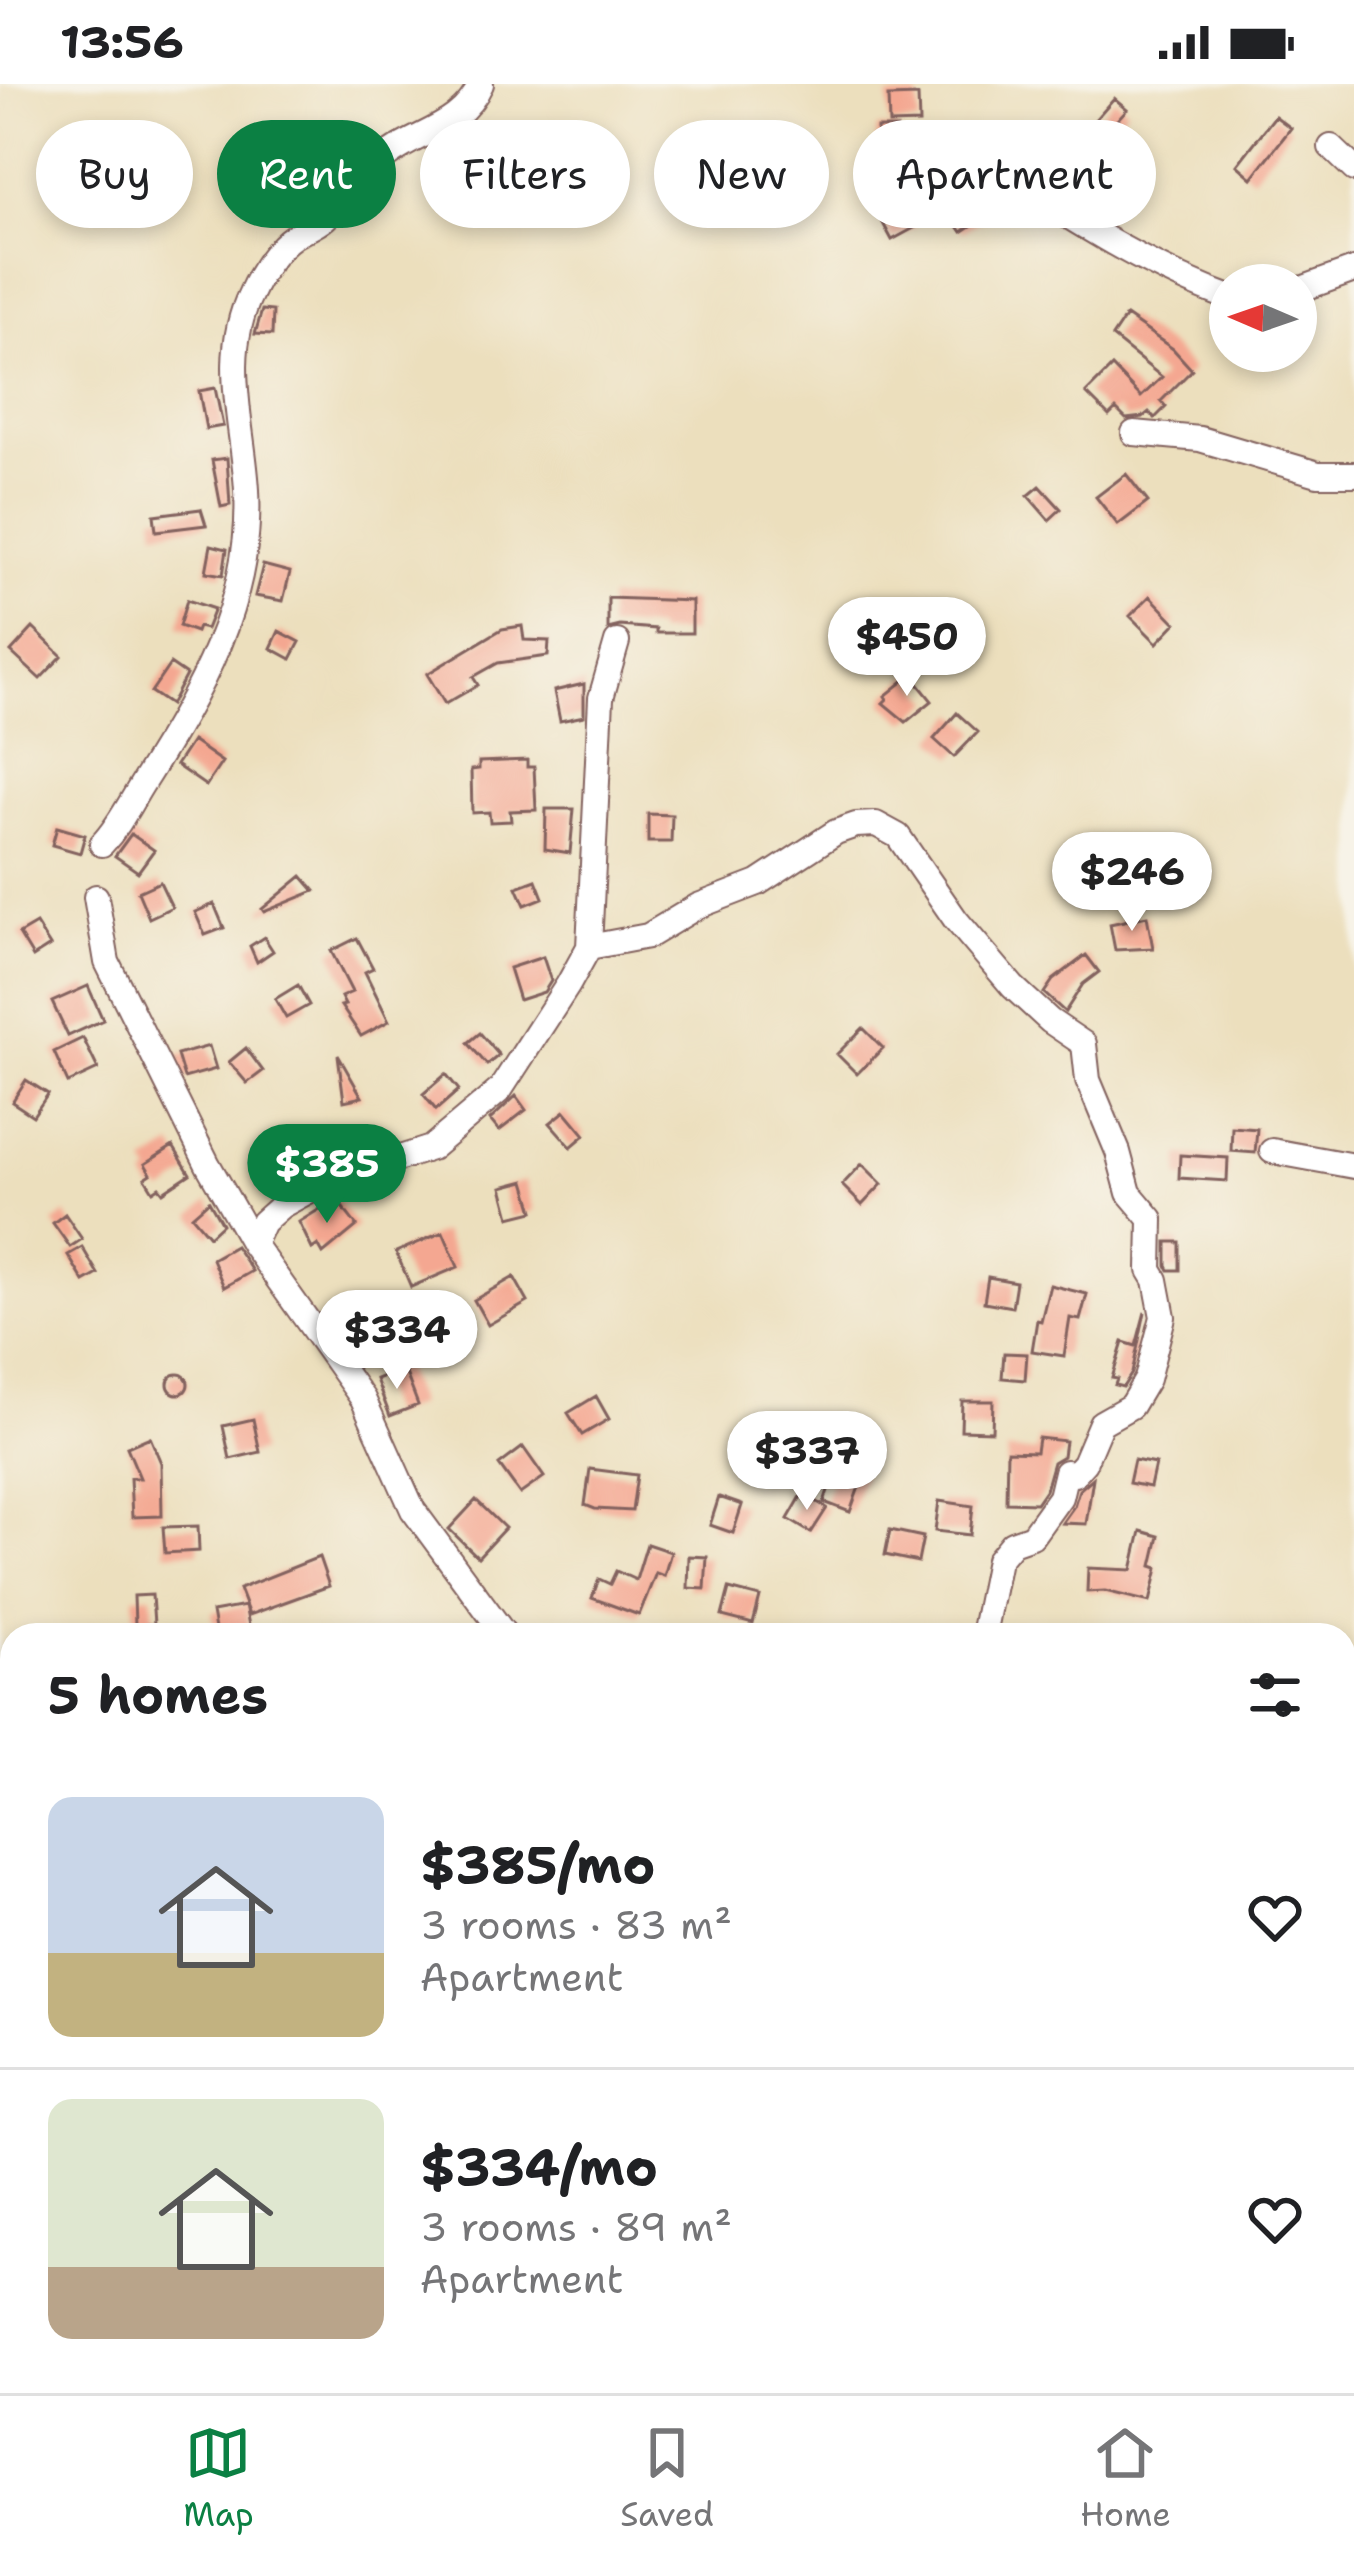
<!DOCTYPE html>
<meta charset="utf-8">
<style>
body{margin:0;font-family:"Shantell Sans",sans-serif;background:#f6f6f6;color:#202124;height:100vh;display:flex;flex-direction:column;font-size:45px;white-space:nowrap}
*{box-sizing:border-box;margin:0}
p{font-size:39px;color:#757577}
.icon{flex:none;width:66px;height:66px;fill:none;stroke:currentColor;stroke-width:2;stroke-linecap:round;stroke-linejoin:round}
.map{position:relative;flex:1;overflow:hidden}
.sheet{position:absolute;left:0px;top:1539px;width:1356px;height:771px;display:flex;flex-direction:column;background:#fff;border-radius:36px 36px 0 0;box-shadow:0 6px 18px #0003}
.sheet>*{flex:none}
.guide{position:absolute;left:36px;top:36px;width:1284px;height:108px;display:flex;gap:24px}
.needle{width:78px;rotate:272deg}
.tools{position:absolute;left:1209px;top:180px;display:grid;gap:24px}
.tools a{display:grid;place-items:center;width:108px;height:108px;border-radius:50%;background:#fff;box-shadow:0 6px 18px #0003;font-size:60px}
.price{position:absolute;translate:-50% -102px;padding:0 27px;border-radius:42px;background:#fff;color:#222;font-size:39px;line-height:78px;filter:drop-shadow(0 3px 6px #0008)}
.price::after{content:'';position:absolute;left:50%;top:72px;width:36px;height:27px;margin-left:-18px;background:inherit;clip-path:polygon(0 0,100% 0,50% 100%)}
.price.active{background:#0b8043;color:#fff}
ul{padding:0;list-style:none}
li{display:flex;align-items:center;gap:36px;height:300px;padding:0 48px}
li+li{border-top:3px solid #e0e0e0}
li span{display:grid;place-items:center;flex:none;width:336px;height:240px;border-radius:24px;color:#555}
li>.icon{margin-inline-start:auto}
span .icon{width:144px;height:144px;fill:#fffc;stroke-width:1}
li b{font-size:51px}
h2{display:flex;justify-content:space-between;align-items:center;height:144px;padding:0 48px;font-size:51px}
.tag{padding:0 42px;border-radius:54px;background:#fff;box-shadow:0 6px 18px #0003;font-size:42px;line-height:108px}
.tag.active{background:#0b8043;color:#fff}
.status{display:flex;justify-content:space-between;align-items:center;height:84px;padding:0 60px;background:#fff;direction:ltr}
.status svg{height:33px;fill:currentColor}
.tab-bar{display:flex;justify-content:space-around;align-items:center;height:168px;border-top:3px solid #e0e0e0;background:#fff;font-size:33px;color:#757577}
.tab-bar a{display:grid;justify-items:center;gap:6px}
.tab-bar .active{color:#0b8043}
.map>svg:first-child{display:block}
.building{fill:#f4a791}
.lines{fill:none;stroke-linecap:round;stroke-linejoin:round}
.minor-casing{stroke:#83625e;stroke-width:28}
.minor{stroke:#fff;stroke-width:24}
</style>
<div class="status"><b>13:56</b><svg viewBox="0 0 49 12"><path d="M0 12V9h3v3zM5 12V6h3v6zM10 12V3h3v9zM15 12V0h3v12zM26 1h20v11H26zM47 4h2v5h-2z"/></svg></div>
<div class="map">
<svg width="1354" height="2309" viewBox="0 0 1354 2309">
<rect width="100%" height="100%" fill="#f7f3e8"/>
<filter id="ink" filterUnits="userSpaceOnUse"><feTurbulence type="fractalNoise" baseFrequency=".00833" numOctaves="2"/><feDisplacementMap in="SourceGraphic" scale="24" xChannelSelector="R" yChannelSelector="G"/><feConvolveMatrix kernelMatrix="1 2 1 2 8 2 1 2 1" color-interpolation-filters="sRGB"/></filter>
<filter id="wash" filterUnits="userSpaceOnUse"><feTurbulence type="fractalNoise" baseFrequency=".004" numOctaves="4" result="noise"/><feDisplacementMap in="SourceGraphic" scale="48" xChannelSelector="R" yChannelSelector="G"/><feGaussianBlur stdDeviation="2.7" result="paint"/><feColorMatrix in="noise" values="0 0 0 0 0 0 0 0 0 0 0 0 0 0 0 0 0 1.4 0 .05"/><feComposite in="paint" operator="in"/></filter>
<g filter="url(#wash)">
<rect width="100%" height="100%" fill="#ecdfbd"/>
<g id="blocks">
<path class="building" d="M918 12 919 39 889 40 888 13Z
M1114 14 1127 25 1098 57 1086 46Z
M1275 32 1291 44 1252 94 1237 81Z
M877 44H897L896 81H876Z
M971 109 986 132 962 148 946 125Z
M901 115 916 143 892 156 877 128Z
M262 226 273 227 272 251 255 250Z
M1126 232 1173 265 1192 286 1161 317 1166 323 1155 334 1149 328 1143 333 1126 335 1116 325 1109 332 1086 309 1112 283 1141 313 1162 293 1112 253Z
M215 304 223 342 206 345 199 307Z
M227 374 230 421 221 423 212 376Z
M1126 390 1148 418 1118 441 1096 413Z
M1040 402 1061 425 1049 436 1028 412Z
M201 425 206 441 156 447 154 431Z
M211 461 227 465 223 491 206 488Z
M263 481 290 488 283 517 255 512Z
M1150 512 1176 539 1157 559 1130 532Z
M608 514 692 517V549H656V545L620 542 608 545Z
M187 516 214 525 206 545 198 543 196 548 179 542Z
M522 542 524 556 549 557 548 572 498 579 473 593 478 601 445 620 427 590 502 545Z
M33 544 62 572 40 595 11 568Z
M279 547 300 558 291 575 271 564Z
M170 580 186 591 170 621 151 608Z
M911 591 932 617 906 638 883 619 887 615 885 612Z
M584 600V632L560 637 554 607Z
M957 629 978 648 954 673 934 655Z
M192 657 222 678 206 702 176 681Z
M527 676V683H534L536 726 510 727 511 737 490 738 489 728 472 729 471 686 479 685V678Z
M546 725H574L570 769 545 765Z
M648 730 672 731 671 758H648Z
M57 743 85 751 80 769 52 761Z
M131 750 154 766 138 788 115 772Z
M302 792 315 807 264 828 262 825Z
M536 796 543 814 525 821 517 803Z
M160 798 172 823 149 834 138 808Z
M214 820 224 844 205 851 195 828Z
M1147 832 1153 864 1115 866 1110 840Z
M36 840 50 862 33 873 19 850Z
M264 853 273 867 257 878 250 862Z
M357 854 373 884 365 888 389 937 361 952 341 922 345 921 341 913 352 908 331 867Z
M1086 871 1099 888 1083 900 1065 928 1044 909 1053 896Z
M543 873 551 897 544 908 519 916 509 884Z
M298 901 309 921 286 934 275 915Z
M88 902 103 936 68 952 52 918Z
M863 944 883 964 857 990 837 970Z
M480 949 499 971 487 981 468 959Z
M83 954 98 985 68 999 54 968Z
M209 962 216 985 184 994 177 971Z
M246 964 263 987 247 999 229 978Z
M338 971 362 1013 344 1017Z
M446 990 459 1006 436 1026 423 1010Z
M26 996 48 1010 33 1032 12 1018Z
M516 1012 526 1026 499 1047 490 1036Z
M565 1027 585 1051 571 1063 550 1039Z
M1232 1043 1257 1045 1255 1069 1231 1067Z
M173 1062 190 1090 163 1108 159 1103 153 1107 145 1094 151 1090 145 1080Z
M1180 1071 1228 1074 1227 1097 1179 1094Z
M862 1080 882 1100 862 1121 842 1101Z
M525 1097 534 1127 510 1133 502 1103Z
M336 1115 357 1142 323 1170 318 1161 312 1165 299 1138Z
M209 1117 222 1140 209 1152 192 1132Z
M65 1130 82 1155 70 1163 53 1139Z
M443 1148 458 1183 411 1203 396 1168Z
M1167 1158H1180V1186H1169L1167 1182Z
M235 1162 252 1187 224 1203 212 1175Z
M82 1163 98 1190 84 1198 68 1171Z
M514 1193 528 1218 488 1241 474 1216Z
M988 1193 1016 1198 1012 1223 984 1218Z
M1050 1201 1087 1210 1080 1236 1070 1234 1064 1272 1032 1267 1037 1236 1041 1237Z
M1145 1228 1132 1289 1123 1303 1115 1301 1117 1295 1112 1294 1123 1258 1136 1262Z
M1004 1269 1027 1270 1025 1296 1002 1294Z
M404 1284 418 1321 390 1332 376 1295Z
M168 1300a10 10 0 1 1 20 0a10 10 0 1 1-20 0Z
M596 1312 609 1335 582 1351 568 1329Z
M962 1317H993L992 1347 961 1346Z
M253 1335 260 1368 230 1375 223 1342Z
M150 1353 161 1379 162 1432 132 1433 130 1394H140L127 1363Z
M1038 1354 1065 1357 1063 1372 1053 1378 1045 1406 1036 1419 1006 1418 1007 1367 1036 1368Z
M523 1363 544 1393 520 1410 499 1381Z
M1134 1376 1155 1380 1150 1403 1129 1399Z
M837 1380 864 1389 850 1428 824 1418Z
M590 1385 637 1391 632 1427 595 1425 585 1421Z
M1093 1394 1086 1440 1062 1439 1074 1422 1079 1406Z
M803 1409 827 1424 811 1449 788 1435Z
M719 1413 742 1421 733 1449 710 1441Z
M476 1416 505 1444 478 1473 449 1445Z
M939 1417 973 1422 970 1451 935 1447Z
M198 1442 199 1467 165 1469 163 1443Z
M890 1446 923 1453 918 1478 885 1471Z
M1141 1447 1159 1452 1152 1482 1158 1484 1150 1518 1105 1507 1087 1508 1088 1484 1132 1486Z
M647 1460 671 1468 664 1492 656 1489 639 1531 592 1514 599 1495 610 1500 616 1487 636 1496Z
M689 1472 707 1473 705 1505 688 1504Z
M319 1473 329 1502 249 1531 239 1505Z
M729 1505 760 1513 753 1540 722 1532Z
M152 1511 154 1540 135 1541 134 1512Z
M245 1522 251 1551H216L212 1528Z"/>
</g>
</g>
<g filter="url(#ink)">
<use href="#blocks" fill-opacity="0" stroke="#83625e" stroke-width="3"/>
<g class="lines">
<defs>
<path id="minor" d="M1331 63 1354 85
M991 84C1068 132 1144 183 1230 214
M1296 207 1354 186
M1134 349 1200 355 1318 390H1354
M102 760C119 742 129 721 142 700 199 610 253 517 247 406 243 339 220 273 251 209 260 189 276 164 294 152 304 146 316 142 325 134 332 128 336 119 342 112 355 100 369 87 382 76 415 47 460 46 481 0
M96 813 107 878 208 1081 253 1160 363 1315 413 1426 505 1551
M589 863 648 852 698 822 758 799 836 748 856 741 876 740 898 752 956 836 1013 903 1050 937 1084 960 1088 996 1118 1068 1129 1109 1151 1135 1150 1186 1156 1196 1163 1233 1147 1295 1131 1322 1101 1339 1084 1379 1074 1390 1066 1388 1060 1413 1032 1452 1012 1459 998 1476 983 1551
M1272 1067 1354 1082
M253 1160 263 1138 281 1122 325 1098 431 1064 500 1006 568 901 589 863 601 614 617 558
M1344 1593 1354 1578
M1344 1689 1354 1686
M1344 1735 1354 1737
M0 1949 12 1944
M1353 1967 1354 1952
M885 2309 892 2298"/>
</defs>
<use href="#minor" class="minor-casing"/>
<use href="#minor" class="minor"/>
</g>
</g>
</svg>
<div class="tools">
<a><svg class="needle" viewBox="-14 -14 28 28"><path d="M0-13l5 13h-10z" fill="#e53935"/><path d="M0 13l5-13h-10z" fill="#757577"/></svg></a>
</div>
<b class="price" style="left:907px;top:615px">$450</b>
<b class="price" style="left:1132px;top:850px">$246</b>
<b class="price active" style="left:327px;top:1142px">$385</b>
<b class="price" style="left:397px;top:1308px">$334</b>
<b class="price" style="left:807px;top:1429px">$337</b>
<div class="guide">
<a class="tag">Buy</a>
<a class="tag active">Rent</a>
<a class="tag">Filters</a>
<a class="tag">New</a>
<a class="tag">Apartment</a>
</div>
<section class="sheet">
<h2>5 homes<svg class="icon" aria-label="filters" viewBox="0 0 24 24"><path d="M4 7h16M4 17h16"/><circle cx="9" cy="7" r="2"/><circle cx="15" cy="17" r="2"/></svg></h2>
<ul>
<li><span style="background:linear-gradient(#c9d6e8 65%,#c2b280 0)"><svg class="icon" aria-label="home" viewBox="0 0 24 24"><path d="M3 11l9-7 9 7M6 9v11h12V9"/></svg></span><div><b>$385/mo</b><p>3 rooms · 83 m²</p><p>Apartment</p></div><svg class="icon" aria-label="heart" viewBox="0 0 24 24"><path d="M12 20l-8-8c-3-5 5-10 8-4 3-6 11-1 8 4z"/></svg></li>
<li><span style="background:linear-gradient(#dfe7d0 70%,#b9a48a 0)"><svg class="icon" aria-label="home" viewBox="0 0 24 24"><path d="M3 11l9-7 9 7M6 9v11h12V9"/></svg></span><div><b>$334/mo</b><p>3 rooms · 89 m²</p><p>Apartment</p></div><svg class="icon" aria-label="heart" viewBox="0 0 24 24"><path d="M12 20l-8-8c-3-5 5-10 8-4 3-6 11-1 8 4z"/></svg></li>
</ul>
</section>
</div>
<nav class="tab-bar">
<a class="active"><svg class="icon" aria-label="map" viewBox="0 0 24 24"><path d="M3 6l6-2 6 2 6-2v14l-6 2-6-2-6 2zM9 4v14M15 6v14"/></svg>Map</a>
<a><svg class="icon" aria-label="saved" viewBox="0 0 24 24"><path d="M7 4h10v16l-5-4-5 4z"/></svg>Saved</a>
<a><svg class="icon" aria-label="home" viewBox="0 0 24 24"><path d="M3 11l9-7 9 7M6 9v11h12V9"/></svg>Home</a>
</nav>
